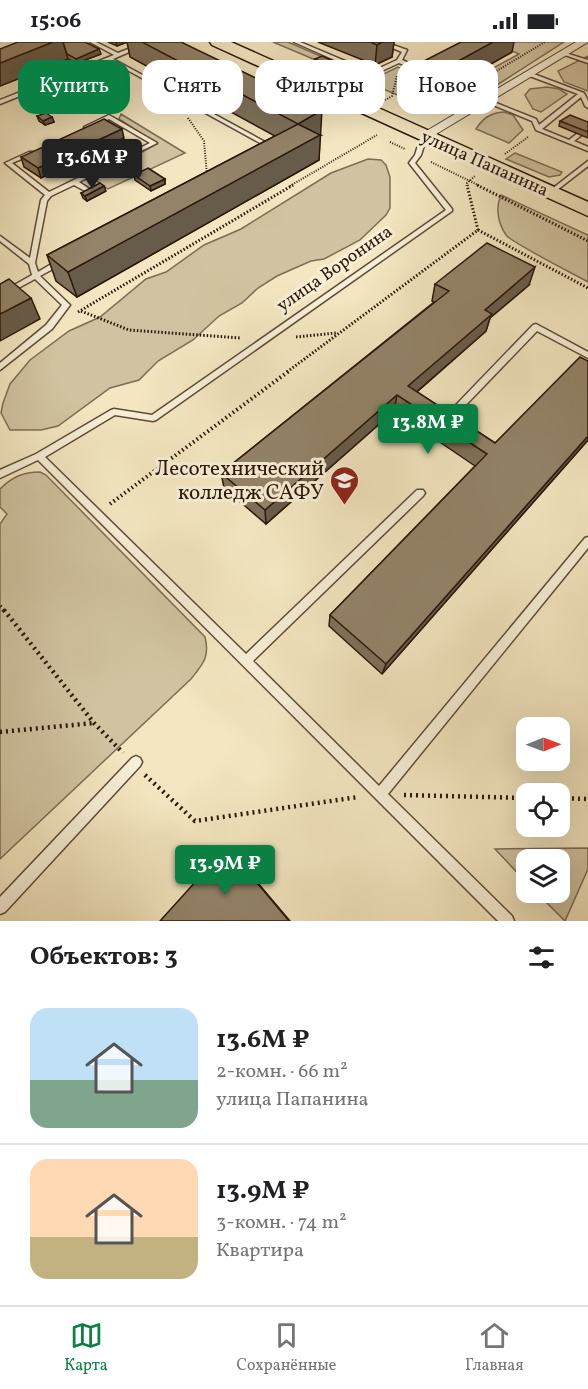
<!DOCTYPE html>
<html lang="ru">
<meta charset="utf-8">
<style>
body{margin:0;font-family:Vollkorn,serif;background:#f2f2f2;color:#202124;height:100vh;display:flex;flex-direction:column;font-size:22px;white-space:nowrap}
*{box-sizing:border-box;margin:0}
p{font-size:20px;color:#757577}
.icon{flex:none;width:33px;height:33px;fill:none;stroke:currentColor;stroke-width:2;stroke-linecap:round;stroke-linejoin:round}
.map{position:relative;height:879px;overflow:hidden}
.sheet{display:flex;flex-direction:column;background:#fff;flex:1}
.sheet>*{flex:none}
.top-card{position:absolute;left:18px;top:18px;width:552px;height:54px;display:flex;gap:12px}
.needle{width:39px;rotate:89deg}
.controls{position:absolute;left:516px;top:675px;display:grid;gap:12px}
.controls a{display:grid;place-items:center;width:54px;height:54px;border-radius:12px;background:#fff;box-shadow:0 6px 24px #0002;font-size:30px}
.price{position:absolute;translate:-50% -51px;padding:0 14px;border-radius:6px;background:#0b8043;color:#fff;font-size:20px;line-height:39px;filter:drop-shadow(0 2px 3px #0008)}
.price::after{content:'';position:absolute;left:50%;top:36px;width:18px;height:14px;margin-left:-9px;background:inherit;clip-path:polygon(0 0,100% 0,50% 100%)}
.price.on{background:#222;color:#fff}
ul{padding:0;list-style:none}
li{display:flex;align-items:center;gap:18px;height:150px;padding:0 30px}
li+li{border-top:2px solid #e0e0e0}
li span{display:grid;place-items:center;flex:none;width:168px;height:120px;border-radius:18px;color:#555}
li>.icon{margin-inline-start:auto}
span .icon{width:72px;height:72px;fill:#fffc;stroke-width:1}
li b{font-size:26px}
h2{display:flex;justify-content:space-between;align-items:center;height:72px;padding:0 30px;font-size:26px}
.tag{padding:0 21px;border-radius:18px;background:#fff;box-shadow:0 6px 24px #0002;font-size:21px;line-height:54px}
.tag.on{background:#0b8043;color:#fff}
.status{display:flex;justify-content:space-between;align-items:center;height:42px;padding:0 30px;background:#fff;direction:ltr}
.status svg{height:16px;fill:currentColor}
.tabs{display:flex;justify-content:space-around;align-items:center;height:84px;border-top:2px solid #e0e0e0;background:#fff;font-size:16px;color:#757577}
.tabs a{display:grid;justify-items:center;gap:3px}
.tabs .on{color:#0b8043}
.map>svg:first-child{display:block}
.green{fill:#d1c3a1;stroke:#7e6d56;stroke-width:1.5}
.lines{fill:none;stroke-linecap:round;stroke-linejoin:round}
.lane-casing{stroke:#5e4b38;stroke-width:3}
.street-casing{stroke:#5e4b38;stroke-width:2}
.primary-casing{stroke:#2c170a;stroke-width:3}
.path-far3{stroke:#2c170a;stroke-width:2;stroke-dasharray:1 1.5;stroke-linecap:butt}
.path-far2{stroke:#2c170a;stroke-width:3;stroke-dasharray:1.5 2;stroke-linecap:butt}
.path-far1{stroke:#2c170a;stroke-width:4;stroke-dasharray:1.5 3;stroke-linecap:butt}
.path{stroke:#2c170a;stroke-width:4.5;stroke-dasharray:2 4;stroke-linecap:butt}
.lane{fill:#f7efd6;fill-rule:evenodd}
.street{fill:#f7efd6;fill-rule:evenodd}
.primary{fill:#f3e6c0;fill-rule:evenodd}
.wall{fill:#7e715a;stroke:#2c170a;stroke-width:1.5}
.shaded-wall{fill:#675c4a;stroke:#2c170a;stroke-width:1.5}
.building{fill:#938369;stroke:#2c170a;stroke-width:1.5}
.labels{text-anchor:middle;stroke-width:6;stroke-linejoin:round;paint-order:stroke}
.far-street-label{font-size:18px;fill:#2c170a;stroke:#f7efd6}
.poi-label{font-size:21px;fill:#2c170a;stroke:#f7efd6;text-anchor:end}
</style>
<div class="status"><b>15:06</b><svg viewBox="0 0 49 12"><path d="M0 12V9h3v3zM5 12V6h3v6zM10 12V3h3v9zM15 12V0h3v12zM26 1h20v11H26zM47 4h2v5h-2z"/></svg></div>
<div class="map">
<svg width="588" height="879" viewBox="0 0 588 879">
<rect width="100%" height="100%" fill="#f3e6c0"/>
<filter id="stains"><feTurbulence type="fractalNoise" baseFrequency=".00333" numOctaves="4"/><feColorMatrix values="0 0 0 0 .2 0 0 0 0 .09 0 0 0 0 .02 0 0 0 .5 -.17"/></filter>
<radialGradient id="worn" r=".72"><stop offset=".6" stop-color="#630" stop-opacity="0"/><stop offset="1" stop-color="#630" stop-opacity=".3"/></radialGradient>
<path class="green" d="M273 0H288L371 36 365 39Z
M508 0H564L475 57 439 71 367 40 398 25 426 37 416 45 441 55 519 12 501 4Z
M588 14V49L564 40 558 29Z
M547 45 559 47 567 52 541 70 533 67 525 53 530 47Z
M504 70 513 73 523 88 509 101 476 87C483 76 490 71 504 70Z
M121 72 185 111 108 147 97 139 100 133 157 102 119 77Z
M515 111 562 130 560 133 549 135 506 117Z
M368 117 381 118 386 123 390 135V166L386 173 360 198 324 217 311 219 277 234 258 246 242 261 219 274 193 298 158 319 139 338 110 346 58 384 41 388H10L1 371 3 361 10 342 30 318 69 289 100 275 146 237 166 230 204 203 241 187 331 131Z
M501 153 588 193V240C574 232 512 201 506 193 498 181 495 166 501 153Z
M40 430 46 433 205 595C210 615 203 622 191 637L0 817V482L7 472 0 465V447C12 435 23 430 40 430Z
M588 806V827L565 879 537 851 560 850V818H526V840L495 807Z"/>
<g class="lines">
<defs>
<path id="lane" d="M90 0H96L118 11 146 0H152L113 17 276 106 271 107 109 18 0 62V58L114 13Z
M294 0H300L371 30 397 18 402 10 379 0H385L407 8 402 18 423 27 430 23 434 24 423 31 399 21 371 34Z
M562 10 588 18V21L562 12Z
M527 31H531L584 51 588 59V66L585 64 581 55 542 87 569 98 588 83V88L574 99 588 105V109L536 88 532 79 481 58 486 57 536 77 539 83 578 52 527 33Z
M109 73 157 101 79 140 91 148V150H87L74 143 51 154 47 159 35 221 38 230 58 218H62V222L40 234 70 263 52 287 0 328V321L46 283 62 263 35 237 0 256V251L32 233 29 222 0 199V194L30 216 41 158 45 153 5 121 29 110H33V112L12 121 49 150 150 101 109 77 89 86 84 85Z
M424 92 427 94 421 113 415 121 452 167V169L156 378 153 379 115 373 45 415 246 612 417 448H423L425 451 423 454 253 619 379 744 585 496 588 495V506L388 752 512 874 514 879H498L38 418 0 436V428L36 412 111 368 114 367 152 373 446 168 409 121 415 113 421 94Z
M588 119V124L552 152H548V150Z
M536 282 588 310V316L537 289 460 369H454L453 367 454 365 533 283Z
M136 714 140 716 142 720 140 724 5 870 0 872V855L132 716Z"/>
<path id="street" d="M576 0H588L428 97 424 98 418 94Z"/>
<path id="primary" d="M210 0H231L588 160V174L212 3Z"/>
</defs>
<use href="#lane" class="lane-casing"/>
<use href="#street" class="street-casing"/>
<use href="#primary" class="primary-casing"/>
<path class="path-far3" d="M385 58 392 54 397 34
M121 68 122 36
M428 70 545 0
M188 76 204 99 207 133
M390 100 405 107
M505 112 528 95
M431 120 480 144
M290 144 377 93
M468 144 467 141 475 134"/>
<path class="path-far2" d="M477 143 588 199
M478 188 588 246
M81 269 129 288 241 296
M78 270 293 143
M296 295 336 291
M287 330 478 188 467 143"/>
<path class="path-far1" d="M110 462 289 329
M0 564 5 570"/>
<path class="path" d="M4 568 94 681 123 711
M0 690 94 681
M145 733 195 779 358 755
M404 753 526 756
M560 756 588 757"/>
<use href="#lane" class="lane"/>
<use href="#street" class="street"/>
<use href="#primary" class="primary"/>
</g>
<path class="wall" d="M108 0H181L321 93H320L319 118 77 255 56 239 47 213 275 94 130 15 127 0 117 4Z
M318 0H394L392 15 375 23Z
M0 7 101 12 77 21 68 17 0 44Z
M512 10 438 52 419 44 422 20Z
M315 17 331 23 324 26 315 21Z
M37 74 52 75 54 80 45 83 39 79Z
M560 79 588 80V96L559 84Z
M124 96 41 136 24 125 21 115Z
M134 133 165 137V142L151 149 135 138Z
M106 149 87 159 83 156 81 151Z
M435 242 529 243 490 276 486 289 417 350 495 401 588 319V398L382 632 329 584 330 573 475 424 394 369 266 482 224 446 221 431 434 260 432 259Z"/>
<path class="shaded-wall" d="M53 0H63L68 17 0 44V21Z
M116 0H127L117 4Z
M382 0H394L392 15 375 23 377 3Z
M492 0H514L512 10 438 52 442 28Z
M99 7 101 12 77 21 76 17Z
M331 18V23L324 26V21Z
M322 68 319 118 77 255 68 230 298 82Z
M52 75 54 80 45 83 43 79Z
M122 87 124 96 41 136 38 126Z
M165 137V142L151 149 150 144Z
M104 144 106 149 87 159 85 154Z
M535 225 529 243 490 276 486 289 406 359 408 344 485 268Z
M31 256 40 277 0 299V272Z
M397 353 394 369 266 482 265 468Z
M588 394V398L382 632 386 622Z
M227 805 230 808 290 879H289Z"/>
<path class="building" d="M18 0H53L0 21V7Z
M63 0H85L99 7 76 17 67 12Z
M142 0H181L322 68 298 82Z
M370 0H382L377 3Z
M461 0H493L442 28 422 20Z
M322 14 331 18 324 21 315 17Z
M46 71 52 75 43 79 37 74Z
M570 73 588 80V90L560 79Z
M104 77 122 87 38 126 21 115Z
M298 82 320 93 68 230 47 213Z
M148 126 165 137 150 144 134 133Z
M100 141 104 144 85 154 81 151Z
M487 201 535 225 485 268 492 272 408 344 495 401 580 315 588 319V394L386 622 330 573 487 412 397 353 265 468 221 431 449 249 435 242Z
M9 237 31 256 0 272V242Z
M227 805 289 879H160Z"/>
<defs>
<symbol id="university-pin" viewBox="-11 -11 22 30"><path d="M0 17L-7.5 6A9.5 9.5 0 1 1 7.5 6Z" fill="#8f2418" stroke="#f7efd6"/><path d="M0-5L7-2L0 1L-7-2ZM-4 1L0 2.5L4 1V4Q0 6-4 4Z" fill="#fff"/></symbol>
</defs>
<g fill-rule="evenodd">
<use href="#university-pin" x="328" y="422" width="33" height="45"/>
</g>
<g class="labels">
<g class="far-street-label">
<text transform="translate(485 121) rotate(24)" y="6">улица Папанина</text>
<text transform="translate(334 226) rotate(-35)" y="6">улица Воронина</text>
</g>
<g class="poi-label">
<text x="324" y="433">Лесотехнический<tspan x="324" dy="24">колледж САФУ</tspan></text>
</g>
</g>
<rect width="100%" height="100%" filter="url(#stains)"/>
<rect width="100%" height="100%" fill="url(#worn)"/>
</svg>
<div class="controls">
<a><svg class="needle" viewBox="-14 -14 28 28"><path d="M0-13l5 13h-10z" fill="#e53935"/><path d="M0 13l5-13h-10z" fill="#757577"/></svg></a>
<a><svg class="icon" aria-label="locate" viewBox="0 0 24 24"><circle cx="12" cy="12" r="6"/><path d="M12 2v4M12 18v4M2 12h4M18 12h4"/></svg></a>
<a><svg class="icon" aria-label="layers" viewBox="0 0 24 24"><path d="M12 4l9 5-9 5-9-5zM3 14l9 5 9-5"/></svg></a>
</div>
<b class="price on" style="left:92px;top:148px">13.6M ₽</b>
<b class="price" style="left:428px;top:413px">13.8M ₽</b>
<b class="price" style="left:225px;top:854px">13.9M ₽</b>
<div class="top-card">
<a class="tag on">Купить</a>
<a class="tag">Снять</a>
<a class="tag">Фильтры</a>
<a class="tag">Новое</a>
</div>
</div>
<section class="sheet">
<h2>Объектов: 3<svg class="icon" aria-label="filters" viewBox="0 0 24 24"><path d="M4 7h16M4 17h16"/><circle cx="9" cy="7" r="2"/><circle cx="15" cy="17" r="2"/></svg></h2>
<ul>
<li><span style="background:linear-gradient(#bfe0f5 60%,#7fa58c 0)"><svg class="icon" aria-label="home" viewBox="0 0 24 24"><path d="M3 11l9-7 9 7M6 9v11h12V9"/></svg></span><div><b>13.6M ₽</b><p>2-комн. · 66 m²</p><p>улица Папанина</p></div></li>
<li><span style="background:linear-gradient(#ffd9b3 65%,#c2b280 0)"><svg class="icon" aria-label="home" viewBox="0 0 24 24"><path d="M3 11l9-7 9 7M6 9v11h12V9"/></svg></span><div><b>13.9M ₽</b><p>3-комн. · 74 m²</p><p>Квартира</p></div></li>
</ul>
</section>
<nav class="tabs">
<a class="on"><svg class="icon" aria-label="map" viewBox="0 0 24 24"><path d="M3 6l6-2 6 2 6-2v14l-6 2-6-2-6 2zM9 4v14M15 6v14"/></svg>Карта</a>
<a><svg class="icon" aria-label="saved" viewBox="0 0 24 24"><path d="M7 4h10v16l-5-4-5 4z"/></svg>Сохранённые</a>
<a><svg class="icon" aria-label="home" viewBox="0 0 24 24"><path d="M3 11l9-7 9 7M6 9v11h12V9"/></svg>Главная</a>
</nav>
